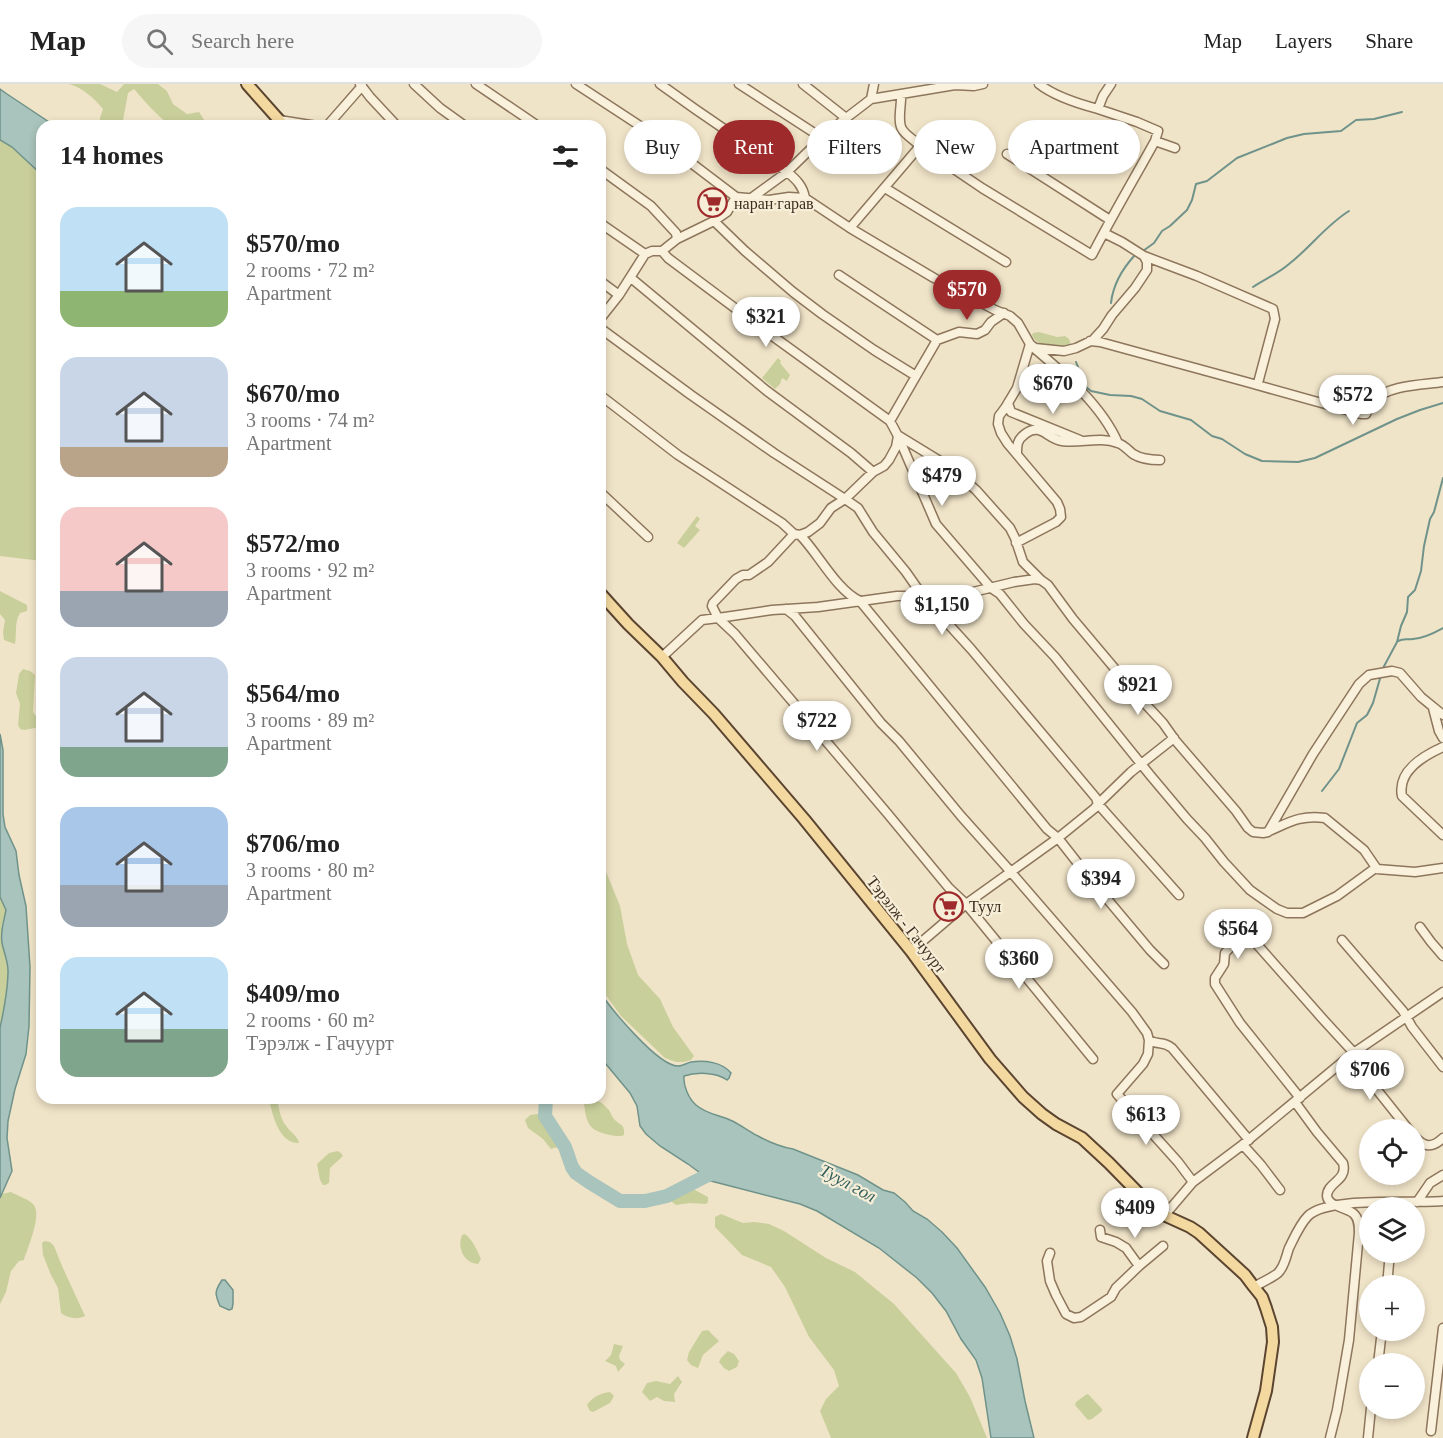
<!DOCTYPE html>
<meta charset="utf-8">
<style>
body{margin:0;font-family:Georgia,serif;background:#f6f6f6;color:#222;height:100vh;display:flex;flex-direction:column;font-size:22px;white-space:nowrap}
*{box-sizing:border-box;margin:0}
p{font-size:20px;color:#767676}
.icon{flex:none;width:33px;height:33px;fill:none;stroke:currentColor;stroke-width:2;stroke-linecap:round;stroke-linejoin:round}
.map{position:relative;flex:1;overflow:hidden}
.details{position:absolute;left:36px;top:36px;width:570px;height:984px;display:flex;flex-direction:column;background:#fff;border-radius:18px;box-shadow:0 3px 9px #0003}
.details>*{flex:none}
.hud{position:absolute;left:624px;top:36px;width:570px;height:54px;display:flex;gap:12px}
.fabs{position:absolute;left:1359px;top:1035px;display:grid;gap:12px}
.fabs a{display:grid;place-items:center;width:66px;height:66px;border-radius:50%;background:#fff;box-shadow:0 3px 9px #0003;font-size:30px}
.price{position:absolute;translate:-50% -51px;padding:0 14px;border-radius:21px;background:#fff;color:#222;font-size:20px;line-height:39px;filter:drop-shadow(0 2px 3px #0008)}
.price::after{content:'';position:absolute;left:50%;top:36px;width:18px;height:14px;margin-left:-9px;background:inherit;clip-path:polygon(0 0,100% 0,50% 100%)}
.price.selected{background:#9e2a2b;color:#fff}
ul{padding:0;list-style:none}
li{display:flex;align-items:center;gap:18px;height:150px;padding:0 24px}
li span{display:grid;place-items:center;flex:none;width:168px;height:120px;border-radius:18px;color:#555}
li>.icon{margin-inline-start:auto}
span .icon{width:72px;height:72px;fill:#fffc;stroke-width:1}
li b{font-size:26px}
h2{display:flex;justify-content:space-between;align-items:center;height:72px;padding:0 24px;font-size:26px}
.pill{padding:0 21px;border-radius:27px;background:#fff;box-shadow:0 3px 9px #0003;font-size:21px;line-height:54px}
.pill.selected{background:#9e2a2b;color:#fff}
header{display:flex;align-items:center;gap:36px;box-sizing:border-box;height:84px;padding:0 30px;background:#fff;border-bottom:2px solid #e0e0e0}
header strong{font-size:28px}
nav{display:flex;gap:33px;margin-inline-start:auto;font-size:21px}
.search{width:420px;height:54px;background:#f6f6f6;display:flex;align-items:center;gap:15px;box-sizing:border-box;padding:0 21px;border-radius:33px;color:#767676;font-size:22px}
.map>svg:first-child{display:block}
.green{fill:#c9cf9b}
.water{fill:#a9c4bc;stroke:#6f938a;stroke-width:1.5}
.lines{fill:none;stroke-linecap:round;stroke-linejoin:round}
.stream{stroke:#6f938a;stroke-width:2}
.river{stroke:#a9c4bc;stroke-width:14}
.minor-casing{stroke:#8d765c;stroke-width:11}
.major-casing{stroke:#5b4430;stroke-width:14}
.minor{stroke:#faf1dc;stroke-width:8}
.major{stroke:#f3d9a0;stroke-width:10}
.labels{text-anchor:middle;stroke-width:4.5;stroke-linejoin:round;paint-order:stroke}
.poi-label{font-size:16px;fill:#3d2e20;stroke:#f7eed8;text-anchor:start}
.street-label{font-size:16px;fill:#3d2e20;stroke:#f7eed8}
.water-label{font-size:18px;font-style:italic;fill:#2f5d5a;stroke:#f7eed8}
</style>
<header>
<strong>Map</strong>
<div class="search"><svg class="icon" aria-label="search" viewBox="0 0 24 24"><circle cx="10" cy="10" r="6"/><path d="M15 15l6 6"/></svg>Search here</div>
<nav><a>Map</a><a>Layers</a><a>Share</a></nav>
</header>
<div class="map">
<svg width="1443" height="1354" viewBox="0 0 1443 1354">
<rect width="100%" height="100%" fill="#f0e4c8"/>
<path class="green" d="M69 0H100L117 8 124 0H158L167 7 173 20 187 30 199 28 208 42C199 42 181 44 173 42 163 39 141 13 134 5L128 9 122 42H100V34L103 25C94 14 83 4 69 0Z
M0 56 12 63 42 91V477L0 472Z
M1039 248 1057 253 1065 252 1069 255 1071 261 1070 264C1057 263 1038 265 1032 251L1033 249Z
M778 274 781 277 780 279 790 291 787 297 782 294 780 300 775 305 762 294Z
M697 432 700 435 695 442 700 446 684 464 677 459Z
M0 507 27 521V527L20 529C14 539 17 549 15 560L4 556 3 548 5 536 0 530Z
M23 585 30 587 35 591 33 628C36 633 42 637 39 643L25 646 20 645 18 641 20 620 16 609 19 590Z
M600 773 620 822 627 860 638 891 660 915 673 943 694 972 691 976 684 978H676L665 974 621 932 600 903Z
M0 813 6 826 2 841V859L8 884V901L6 923 0 944Z
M269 1014H277C279 1024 280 1035 287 1043 291 1049 297 1051 299 1059 279 1060 272 1030 269 1014Z
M583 1014C595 1014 601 1017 609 1026 611 1029 612 1033 614 1035 620 1042 625 1039 624 1051 619 1053 616 1052 610 1051 584 1046 587 1035 583 1014Z
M537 1030 542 1031 561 1062 551 1065 543 1055 528 1044 525 1036 530 1031Z
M338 1067 341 1069 343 1072 330 1084 329 1099 325 1101H323L320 1096 317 1080 329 1069Z
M693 1105 708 1113V1118L706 1120 690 1119 676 1121 672 1118 671 1115 673 1111Z
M11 1108C18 1112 28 1115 33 1120 43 1130 27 1165 24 1176L19 1177 11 1187 6 1208 0 1220V1114L2 1110Z
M721 1130 743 1139 754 1138 769 1140 784 1147 826 1174 855 1188 894 1220 956 1289 970 1313 987 1354H831L820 1327 826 1315 839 1302 834 1286 809 1253 785 1203 771 1183 742 1171 715 1143V1133Z
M465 1150C473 1156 477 1166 481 1175L478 1180C463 1179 457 1163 462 1151Z
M45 1157 50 1158 54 1162 62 1182 85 1232C78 1236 67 1234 61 1229L58 1204 51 1191 43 1171 42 1159Z
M708 1246 719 1257 703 1271 698 1284 691 1281 687 1276 689 1268 702 1247Z
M614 1260 623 1262 619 1272 620 1276 625 1280 618 1288 616 1282 605 1277 611 1271Z
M728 1267 734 1270 739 1277 737 1283 729 1287 724 1284 719 1278 721 1274Z
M678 1292 682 1298 674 1310 675 1318 664 1317 657 1313 650 1317 642 1308 647 1299 656 1297 670 1300Z
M610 1308 614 1312 610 1319 593 1328 590 1327 587 1321C592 1313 601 1309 610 1308Z
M1087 1310 1089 1311 1102 1325V1327L1092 1335 1088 1336 1075 1321 1076 1318Z"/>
<path class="water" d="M0 5 7 10 55 42H42V91L12 63 0 56Z
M0 650 3 666V730L5 743 16 767 19 791 26 822 30 883 29 942 26 970 15 1005 8 1037 7 1054 12 1087 0 1114V944C4 925 8 907 8 887 8 877 4 869 2 859 0 847 4 837 6 826L0 813Z
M600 908C611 925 658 982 678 982 682 982 687 979 691 978 705 976 722 978 731 989L729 994 727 996C716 988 696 988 684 992 683 1002 689 1015 696 1021 706 1030 719 1031 730 1036 740 1040 749 1048 758 1052 769 1058 781 1063 793 1065L858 1091 883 1106 894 1109 905 1118 913 1127 927 1135 942 1148 957 1164 985 1203 1000 1229 1010 1252 1017 1275 1025 1317 1034 1354H991L982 1294 976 1276 961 1255 946 1227 932 1209 917 1194 879 1164 817 1127 800 1120 711 1097 688 1080 660 1062 646 1050 640 1042 637 1022 630 1009 600 973Z
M222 1196H225L233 1206V1220L232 1225 229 1226 220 1222C215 1210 214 1208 222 1196Z"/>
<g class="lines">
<path class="stream" d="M1143 167 1154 159 1162 147 1170 142 1187 126 1192 116 1196 100 1207 97 1237 74 1287 54 1304 50 1341 47 1356 36 1374 35 1402 28
M1253 203C1265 195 1279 189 1289 180 1311 163 1325 142 1349 127
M1111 219C1113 201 1123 184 1135 171
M1076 278 1086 303 1091 307 1110 311 1131 312 1142 315 1160 327 1191 336 1212 352 1222 355 1245 370 1262 377 1298 378 1315 374 1397 335 1420 326 1443 319
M1398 557C1404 554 1407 556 1413 555 1424 554 1434 549 1443 544
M1382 586 1397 558 1401 542 1407 528 1408 513 1415 506 1421 487 1424 462 1430 435 1434 428 1443 394
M1322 707 1339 685 1357 639 1367 631 1373 619 1381 591"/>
<path class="river" d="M546 1014 545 1032 565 1063 572 1083 576 1089 589 1098 620 1117H645L667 1112 706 1092 721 1086"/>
<defs>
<path id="minor" d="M360 0 370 13 397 42
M414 0 440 24 465 42
M476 0 538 42
M576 0 657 53 736 113 769 116 789 113 805 114 850 144 934 194 995 226 1010 232 1018 239 1030 260 1035 264 1064 267 1076 264 1093 256 1103 245 1112 231 1135 204 1147 186V178L1144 172 1122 158 1104 149
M660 0 695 25 787 88 822 54
M739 0 822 54 825 53 841 38 871 15 955 1 974 2 983 0
M803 0 846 34
M1039 0C1054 12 1079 20 1098 25
M1111 0 1103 12 1098 25 1137 38 1158 47 1155 57 1175 64
M901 10C902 19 897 37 902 45 906 52 915 56 920 62
M871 15 874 0
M279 36 317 42
M327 42 362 2
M1007 70 1110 136
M600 85 651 122 676 149 677 155 714 137 727 128 736 113
M885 104 1006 178
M750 115 787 88C796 95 803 102 805 114
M714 137 745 167 793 208 822 230 874 266 916 292 937 256 839 191
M600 139 645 170 652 167H662L677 155
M850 144 920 62 982 104 1092 171C1112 132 1134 95 1155 57
M662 167 668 174 767 248 890 337
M631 194 767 307 851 369 873 388
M600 197 619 211 645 170
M600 235 619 211
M600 244 691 311 774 369 845 415 858 424 873 448 906 488 922 511 971 565 1096 714 1098 720 1095 724 1058 754 966 820 911 867
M937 256 959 248 977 250 985 246 991 238 1004 229
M1090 257 1100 258 1250 299 1257 301 1258 299 1275 235 1273 225 1197 192 1144 172
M1035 265C1065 290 1102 322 1118 359
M916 292 890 337 898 352 896 363 889 376 884 382 873 388 845 415 831 424 820 439 808 448 800 451 794 450 768 478 749 491H743L736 495 713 519 712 522 718 534 772 526 818 523 897 512 942 511 969 509 1014 498 1035 495 1041 496 1048 501 1073 535 1137 611 1163 639 1175 656 1236 727 1248 744 1253 748 1263 749 1268 748 1313 670 1359 600 1369 591 1392 587 1400 589 1421 613 1443 631
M1257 301 1361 330H1366C1368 326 1370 321 1373 317 1388 301 1422 301 1443 298
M600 311 678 371 782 439 794 450
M1008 319 1011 328 1080 356
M898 352 936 440 991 504 1000 510 1024 540 1055 573 1150 691 1187 735 1205 754 1224 778 1250 806 1257 811 1277 825 1287 829H1303L1337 812 1374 785H1377L1415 788 1443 784
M899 352 948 382 976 406 1010 444 1015 454 1023 478 1041 496
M1017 370C1017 361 1017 356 1025 350 1041 338 1047 355 1062 357 1080 360 1099 352 1118 359 1124 361 1128 366 1133 370 1141 375 1150 376 1160 376
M600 408 648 453
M800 451C818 469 837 507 860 517L1047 745 1058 754 1087 791 1150 866 1164 880
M1016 459 1056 438 1061 433 1060 425 1057 418 1008 360 1001 349 998 340 999 332 1005 324 1017 304 1030 260
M786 525 795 532 881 639 899 657 961 732 1011 788 1132 928 1147 949 1149 956C1159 962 1162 956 1172 964L1249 1056
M662 573 702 536 718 534 735 550 887 729 949 804 966 820 1093 975
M1433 624 1439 647 1443 654
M1174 654 1131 688 1098 720 1179 811
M1443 663C1423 672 1397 687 1402 712L1443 751
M1269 747C1290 738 1300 731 1325 734L1364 766 1377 785
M1420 843 1431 858 1443 872
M1342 856 1403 927 1412 943 1443 983
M1149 956 1148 970 1143 980 1117 1010 1178 1078 1193 1098
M1350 972 1409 1046
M1300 1014 1240 939 1215 900V894L1224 880 1225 869 1240 853 1248 851 1254 857 1321 933 1354 969
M1295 1018 1317 1048 1343 1079C1348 1097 1327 1098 1327 1112 1328 1123 1347 1123 1354 1130 1359 1135 1359 1142 1359 1149L1349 1256 1337 1326 1330 1354
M1414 1052C1424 1063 1431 1065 1443 1054
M1243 1061 1261 1081 1280 1106
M1417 1118 1430 1099 1443 1091
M1164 1132 1193 1098 1241 1062 1352 970 1443 908
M1100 1146 1101 1153 1116 1158 1126 1164 1139 1182
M1050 1169 1047 1177 1050 1197 1056 1211 1066 1230 1074 1234 1081 1233 1111 1213 1116 1204 1139 1182 1163 1162
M1387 1202 1390 1168
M1254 1203C1262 1198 1272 1194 1278 1189 1285 1182 1286 1172 1289 1164 1294 1154 1300 1140 1308 1132 1328 1112 1413 1120 1443 1117
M1378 1280 1382 1246
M1431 1347 1443 1244
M1368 1354 1371 1324"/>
<path id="major" d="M247 0 279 36 283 42
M600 509 628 540 662 573 683 598 714 630 804 735 911 867 990 975 1023 1013 1042 1030 1056 1040 1082 1054 1109 1079 1157 1128 1190 1143 1199 1149 1245 1191 1254 1203 1262 1213 1266 1224 1272 1243 1273 1258 1266 1307 1253 1354"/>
</defs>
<use href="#minor" class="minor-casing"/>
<use href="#major" class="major-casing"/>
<use href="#minor" class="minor"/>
<use href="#major" class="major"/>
</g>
<defs>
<symbol id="supermarket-ring" viewBox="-11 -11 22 22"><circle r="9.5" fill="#f7eed8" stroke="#9e2a2b" stroke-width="1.5"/><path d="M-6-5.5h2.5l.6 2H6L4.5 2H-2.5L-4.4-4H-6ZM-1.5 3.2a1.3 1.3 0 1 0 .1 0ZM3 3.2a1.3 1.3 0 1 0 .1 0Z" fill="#9e2a2b"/></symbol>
</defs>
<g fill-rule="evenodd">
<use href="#supermarket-ring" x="696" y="102" width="33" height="33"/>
<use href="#supermarket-ring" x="932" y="806" width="33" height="33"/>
</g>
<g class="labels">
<g class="poi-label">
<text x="734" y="125">наран гарав</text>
<text x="969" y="828">Туул</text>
</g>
<g class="street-label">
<text transform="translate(907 840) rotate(52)" y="6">Тэрэлж - Гачуурт</text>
</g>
<g class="water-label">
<text transform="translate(848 1099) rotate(28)" y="6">Туул гол</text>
</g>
</g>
</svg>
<div class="fabs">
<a><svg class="icon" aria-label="locate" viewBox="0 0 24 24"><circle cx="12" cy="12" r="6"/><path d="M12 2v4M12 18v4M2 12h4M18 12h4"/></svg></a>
<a><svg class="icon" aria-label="layers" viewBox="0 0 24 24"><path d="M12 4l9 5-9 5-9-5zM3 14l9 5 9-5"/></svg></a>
<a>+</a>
<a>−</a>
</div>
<b class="price selected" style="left:967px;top:237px">$570</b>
<b class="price" style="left:766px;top:264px">$321</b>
<b class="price" style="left:1053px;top:331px">$670</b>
<b class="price" style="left:1353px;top:342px">$572</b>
<b class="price" style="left:942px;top:423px">$479</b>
<b class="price" style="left:942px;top:552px">$1,150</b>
<b class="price" style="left:1138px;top:632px">$921</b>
<b class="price" style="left:817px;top:668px">$722</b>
<b class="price" style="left:1101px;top:826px">$394</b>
<b class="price" style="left:1238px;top:876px">$564</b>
<b class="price" style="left:1019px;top:906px">$360</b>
<b class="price" style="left:1370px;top:1017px">$706</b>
<b class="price" style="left:1146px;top:1062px">$613</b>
<b class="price" style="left:1135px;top:1155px">$409</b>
<div class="hud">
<a class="pill">Buy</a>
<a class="pill selected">Rent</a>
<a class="pill">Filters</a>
<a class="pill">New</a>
<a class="pill">Apartment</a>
</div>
<section class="details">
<h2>14 homes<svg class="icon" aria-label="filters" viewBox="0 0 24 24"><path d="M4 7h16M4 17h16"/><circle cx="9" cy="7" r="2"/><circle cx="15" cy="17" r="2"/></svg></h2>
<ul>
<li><span style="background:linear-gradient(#bfe0f5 70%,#8fb573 0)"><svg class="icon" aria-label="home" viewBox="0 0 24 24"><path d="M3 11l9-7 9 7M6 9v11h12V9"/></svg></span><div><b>$570/mo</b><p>2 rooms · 72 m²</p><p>Apartment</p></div></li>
<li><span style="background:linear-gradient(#c9d6e8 75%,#b9a48a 0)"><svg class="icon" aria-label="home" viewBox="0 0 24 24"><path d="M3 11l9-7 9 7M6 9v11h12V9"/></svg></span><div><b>$670/mo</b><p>3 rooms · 74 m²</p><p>Apartment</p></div></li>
<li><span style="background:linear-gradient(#f6c9c9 70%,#9aa5b1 0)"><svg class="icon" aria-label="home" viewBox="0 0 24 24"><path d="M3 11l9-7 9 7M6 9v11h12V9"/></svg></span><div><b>$572/mo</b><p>3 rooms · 92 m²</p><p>Apartment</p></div></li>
<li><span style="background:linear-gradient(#c9d6e8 75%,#7fa58c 0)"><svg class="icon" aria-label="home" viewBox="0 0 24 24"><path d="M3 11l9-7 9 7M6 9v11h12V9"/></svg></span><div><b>$564/mo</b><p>3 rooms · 89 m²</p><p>Apartment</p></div></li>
<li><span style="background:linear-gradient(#a9c7e8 65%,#9aa5b1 0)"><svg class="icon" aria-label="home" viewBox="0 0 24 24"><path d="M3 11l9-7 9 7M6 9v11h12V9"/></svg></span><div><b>$706/mo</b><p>3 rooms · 80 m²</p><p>Apartment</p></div></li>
<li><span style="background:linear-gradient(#bfe0f5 60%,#7fa58c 0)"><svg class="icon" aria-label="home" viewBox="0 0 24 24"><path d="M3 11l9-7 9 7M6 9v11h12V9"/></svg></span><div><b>$409/mo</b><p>2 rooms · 60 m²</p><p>Тэрэлж - Гачуурт</p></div></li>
</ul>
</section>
</div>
